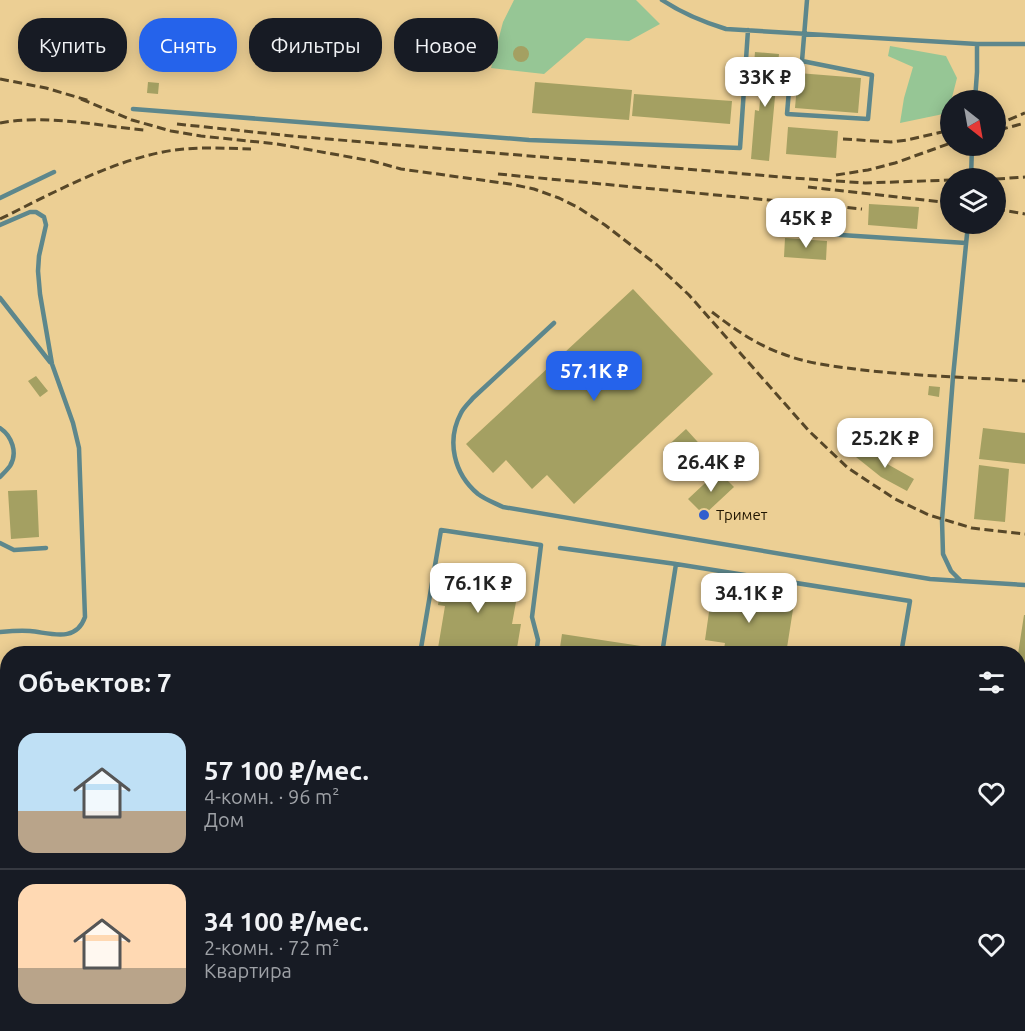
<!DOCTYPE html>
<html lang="ru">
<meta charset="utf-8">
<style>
body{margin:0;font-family:Ubuntu,sans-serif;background:#20242c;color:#f1f3f6;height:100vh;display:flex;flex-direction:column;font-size:22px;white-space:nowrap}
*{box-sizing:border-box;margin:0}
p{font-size:20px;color:#9ea1a6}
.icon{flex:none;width:33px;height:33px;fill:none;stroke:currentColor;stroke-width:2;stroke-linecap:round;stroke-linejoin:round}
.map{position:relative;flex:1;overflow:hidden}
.sheet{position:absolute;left:0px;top:646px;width:1026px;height:386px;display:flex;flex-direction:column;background:#171b24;border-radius:24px 24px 0 0;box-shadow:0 3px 15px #0003}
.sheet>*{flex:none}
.top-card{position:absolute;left:18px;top:18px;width:600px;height:54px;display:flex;gap:12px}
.needle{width:39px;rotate:149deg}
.fabs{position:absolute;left:940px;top:90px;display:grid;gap:12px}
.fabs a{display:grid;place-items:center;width:66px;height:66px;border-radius:50%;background:#171b24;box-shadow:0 3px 15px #0003;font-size:30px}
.price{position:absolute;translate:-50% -51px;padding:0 14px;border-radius:12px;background:#fff;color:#222;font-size:20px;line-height:39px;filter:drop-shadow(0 2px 3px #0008)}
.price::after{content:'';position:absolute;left:50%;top:36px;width:18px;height:14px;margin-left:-9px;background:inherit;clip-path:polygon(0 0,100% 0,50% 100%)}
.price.on{background:#2563eb;color:#fff}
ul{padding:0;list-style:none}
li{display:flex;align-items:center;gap:18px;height:150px;padding:0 18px}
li+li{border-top:2px solid #363941}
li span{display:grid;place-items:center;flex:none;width:168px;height:120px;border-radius:18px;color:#555}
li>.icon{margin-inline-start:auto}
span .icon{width:72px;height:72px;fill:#fffc;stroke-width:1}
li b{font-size:26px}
h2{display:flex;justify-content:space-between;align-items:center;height:72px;padding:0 18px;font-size:26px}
.tag{padding:0 21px;border-radius:24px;background:#171b24;box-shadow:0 3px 15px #0003;font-size:21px;line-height:54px}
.tag.on{background:#2563eb;color:#fff}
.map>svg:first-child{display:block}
.green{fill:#96c695}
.forest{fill:#71ab71}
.building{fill:#a4a062}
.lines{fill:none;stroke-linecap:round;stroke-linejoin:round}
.path{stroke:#9c865a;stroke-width:2;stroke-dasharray:4.5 4.5;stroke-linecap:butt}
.lane{stroke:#5d878c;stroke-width:4.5}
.primary{stroke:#114449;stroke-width:15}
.rail{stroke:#574728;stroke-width:3;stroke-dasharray:9 4.5;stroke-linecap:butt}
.poi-dot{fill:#325ece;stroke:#eccf94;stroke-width:2}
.labels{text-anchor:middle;stroke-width:6;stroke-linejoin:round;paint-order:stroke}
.poi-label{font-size:15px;fill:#201501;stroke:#eccf94;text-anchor:start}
</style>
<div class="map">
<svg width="1025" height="1031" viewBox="0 0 1025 1031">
<rect width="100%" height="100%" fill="#eccf94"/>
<path class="green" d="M514 0H636L660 24 629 41 586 38 544 74 491 68 503 22Z
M890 46 946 56 957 78 948 113 900 123 904 98 913 67 888 56Z"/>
<path class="forest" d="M7 664V709L0 708V675Z
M0 744 7 745V803L0 800Z
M1019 890 1025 891V927L1019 926Z"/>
<path class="building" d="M441 33H455V50H441Z
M513 54a8 8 0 1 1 16 0a8 8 0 1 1-16 0Z
M755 52 779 54 769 161 751 159 755 110 759 111 761 91H765L767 65 754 64Z
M798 73 861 78 858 113 795 108Z
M148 82 159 83 158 94 147 93Z
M535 82 632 90 629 120 532 113Z
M634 94 732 101 730 124 632 116Z
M788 127 838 131 836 158 786 154Z
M869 204 919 207 917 229 868 225Z
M785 238 827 241 826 260 784 257Z
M633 289 713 374 574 504 547 475 532 489 506 460 493 473 466 444Z
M36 376 48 391 40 397 28 381Z
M929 386 940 387 939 397 928 395Z
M983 428 1025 433V464L979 459Z
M686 429 706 451 683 473 663 450Z
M865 446 889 465 914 479 907 491 881 477 856 457Z
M979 465 1009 469 1005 522 974 519Z
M718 471 734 487 704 515 688 499Z
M37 490 39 537 11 539 8 491Z
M444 567 520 580 512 624H521L516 654H437L445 606 438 605Z
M712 591 794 603 786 654H723L725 643 705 640Z
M1024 615H1025V783L1018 782V654Z
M562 634 654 648 653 654H559Z
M1018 970 1025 971V1031H966L967 1024H1018Z
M489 1024H557L593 1030V1031H488Z
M609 1024H650L664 1026V1031H608Z"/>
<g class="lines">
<path class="path" d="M676 1024 675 1030 679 1031"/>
<path class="lane" d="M662 0C683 14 703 22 726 29L977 44
M802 61 872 75 868 119 787 114 791 66Z
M802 61 807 0
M975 100 977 72V44H1025
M133 109 529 140 740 148 748 30
M971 178 972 146
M0 198 54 172
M968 224 953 377 942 520 943 554 951 571 961 581 1025 585
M0 225 30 212H36L44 217 46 225 39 256 38 271 40 294 52 364 73 423 79 448 85 617C76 643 51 633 30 631 20 630 10 631 0 632
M794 232 966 243
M0 298 50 362
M554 323 473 398C469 403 464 407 461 413 446 441 454 474 478 494 486 500 495 503 503 507L930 579 961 581
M0 428C12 436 18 453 10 466 7 470 3 474 0 477
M0 543 14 550 46 548
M560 548 676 564 910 601 901 654
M420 654 441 530 541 545 532 617 538 640 536 654
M662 654 676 564
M819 654V652
M1018 798 1025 799
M0 802H8
M1018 951 1025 952
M722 1024 725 1031
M449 1031V1024
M477 1031 478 1024
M703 1031 704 1024
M908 1031V1024
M959 1031 960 1024"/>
<path class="primary" d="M0 727 8 728
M1018 873 1025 874"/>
<path class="rail" d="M0 79 46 88 90 101
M81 99 132 120 171 131 201 136 277 144 372 161 401 169 510 184 534 189 559 198 579 208 605 225 657 265 689 295 809 431 848 468 895 499 929 515 972 528 1025 534
M0 123C43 114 100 126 144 130
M177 124 292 136 793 178 865 183 951 180
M996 125 1025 113
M999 130 1025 123
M843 139 891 142 907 140 951 130
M498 174 862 209
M836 175 868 170 895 163 951 143
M996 179 1025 177
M808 187 951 203
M996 209 1025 214
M0 219C51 194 103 165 158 153 189 146 220 148 251 149
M712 312C734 329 757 345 783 354 806 363 831 366 855 369 911 376 968 377 1025 381"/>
</g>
<circle class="poi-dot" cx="704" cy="515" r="6"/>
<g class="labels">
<g class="poi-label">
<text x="716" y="520">Тримет</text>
</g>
</g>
</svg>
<div class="fabs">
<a><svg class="needle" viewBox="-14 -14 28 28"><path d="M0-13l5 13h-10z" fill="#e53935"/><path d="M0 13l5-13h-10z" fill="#9ea1a6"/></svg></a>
<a><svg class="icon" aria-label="layers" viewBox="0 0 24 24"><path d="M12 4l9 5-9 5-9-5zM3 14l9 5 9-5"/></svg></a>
</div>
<b class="price" style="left:765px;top:108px">33K ₽</b>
<b class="price" style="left:806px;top:249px">45K ₽</b>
<b class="price on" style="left:594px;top:402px">57.1K ₽</b>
<b class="price" style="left:885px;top:469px">25.2K ₽</b>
<b class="price" style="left:711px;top:493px">26.4K ₽</b>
<b class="price" style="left:478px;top:614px">76.1K ₽</b>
<b class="price" style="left:749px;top:624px">34.1K ₽</b>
<div class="top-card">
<a class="tag">Купить</a>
<a class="tag on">Снять</a>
<a class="tag">Фильтры</a>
<a class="tag">Новое</a>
</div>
<section class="sheet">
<h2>Объектов: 7<svg class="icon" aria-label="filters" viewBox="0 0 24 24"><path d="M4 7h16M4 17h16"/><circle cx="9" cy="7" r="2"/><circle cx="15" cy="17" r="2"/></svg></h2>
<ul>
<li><span style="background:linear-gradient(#bfe0f5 65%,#b9a48a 0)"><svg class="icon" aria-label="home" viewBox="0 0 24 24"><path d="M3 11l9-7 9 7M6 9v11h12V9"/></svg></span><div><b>57 100 ₽/мес.</b><p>4-комн. · 96 m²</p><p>Дом</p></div><svg class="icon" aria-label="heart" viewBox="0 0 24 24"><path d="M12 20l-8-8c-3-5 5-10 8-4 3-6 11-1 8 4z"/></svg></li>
<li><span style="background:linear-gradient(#ffd9b3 70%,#b9a48a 0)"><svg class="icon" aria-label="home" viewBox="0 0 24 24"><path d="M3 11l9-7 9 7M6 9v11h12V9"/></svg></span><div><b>34 100 ₽/мес.</b><p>2-комн. · 72 m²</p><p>Квартира</p></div><svg class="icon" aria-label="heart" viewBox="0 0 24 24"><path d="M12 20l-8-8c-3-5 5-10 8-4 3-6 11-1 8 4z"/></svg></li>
</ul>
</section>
</div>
